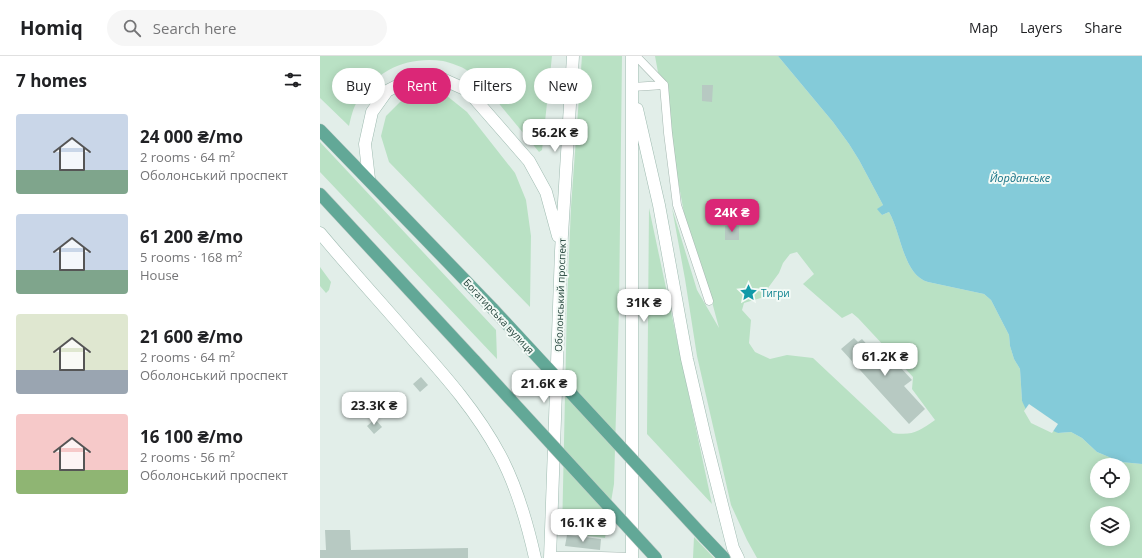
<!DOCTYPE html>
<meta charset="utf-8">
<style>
body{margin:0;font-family:"Open Sans",sans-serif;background:#f6f6f6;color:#202124;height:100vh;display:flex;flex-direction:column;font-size:15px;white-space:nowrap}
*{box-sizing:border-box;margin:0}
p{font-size:13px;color:#757577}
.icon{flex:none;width:22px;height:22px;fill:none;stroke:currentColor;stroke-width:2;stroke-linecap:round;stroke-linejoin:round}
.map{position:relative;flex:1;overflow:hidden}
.panel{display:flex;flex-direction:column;background:#fff;width:320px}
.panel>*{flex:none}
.guide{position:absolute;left:12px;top:12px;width:380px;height:36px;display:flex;gap:8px}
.fabs{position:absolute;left:770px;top:402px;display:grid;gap:8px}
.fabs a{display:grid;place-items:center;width:40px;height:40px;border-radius:50%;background:#fff;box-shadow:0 2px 10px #0003;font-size:20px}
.price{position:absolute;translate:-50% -34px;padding:0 9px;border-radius:8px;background:#fff;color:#222;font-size:13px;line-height:26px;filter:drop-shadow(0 1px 2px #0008)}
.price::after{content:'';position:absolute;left:50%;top:24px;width:12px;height:9px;margin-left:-6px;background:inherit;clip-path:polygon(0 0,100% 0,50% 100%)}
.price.current{background:#db2777;color:#fff}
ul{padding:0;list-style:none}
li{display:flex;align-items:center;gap:12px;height:100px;padding:0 16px}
li span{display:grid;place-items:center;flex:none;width:112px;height:80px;border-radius:4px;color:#555}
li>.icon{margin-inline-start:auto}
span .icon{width:48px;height:48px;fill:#fffc;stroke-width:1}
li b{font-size:17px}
h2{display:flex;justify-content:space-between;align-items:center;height:48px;padding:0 16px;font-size:17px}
.tag{padding:0 14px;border-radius:18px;background:#fff;box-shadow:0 2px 10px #0003;font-size:14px;line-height:36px}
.tag.current{background:#db2777;color:#fff}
header{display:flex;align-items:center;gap:24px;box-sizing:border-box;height:56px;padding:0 20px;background:#fff;border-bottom:1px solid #e0e0e0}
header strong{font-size:19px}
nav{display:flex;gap:22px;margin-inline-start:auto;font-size:14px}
.search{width:280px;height:36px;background:#f6f6f6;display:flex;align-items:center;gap:10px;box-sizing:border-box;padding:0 14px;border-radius:22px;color:#757577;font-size:15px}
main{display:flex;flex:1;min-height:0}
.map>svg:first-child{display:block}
.green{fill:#b9e1c4;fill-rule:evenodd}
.water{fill:#84cbd9}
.pier{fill:#e2eee9}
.building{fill:#b7c9c2}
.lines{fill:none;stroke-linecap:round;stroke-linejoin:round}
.lane-casing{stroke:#a4b7b0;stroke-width:9}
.secondary-casing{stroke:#9fbbb1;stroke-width:13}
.primary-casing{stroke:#c1cac7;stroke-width:13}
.lane{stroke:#fff;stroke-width:8}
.secondary{stroke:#fff;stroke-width:12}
.primary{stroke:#62a897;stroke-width:12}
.primary-bridge-casing{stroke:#c1cac7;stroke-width:13;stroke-linecap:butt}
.primary-bridge{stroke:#62a897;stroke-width:12}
.labels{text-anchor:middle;stroke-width:4;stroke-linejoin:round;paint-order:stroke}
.culture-label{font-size:10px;fill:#0d838f;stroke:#f3faf6;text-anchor:start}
.street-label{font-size:10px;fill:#204138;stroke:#f3faf6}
.water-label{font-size:11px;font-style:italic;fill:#137084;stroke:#f3faf6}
</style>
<header>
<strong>Homiq</strong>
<div class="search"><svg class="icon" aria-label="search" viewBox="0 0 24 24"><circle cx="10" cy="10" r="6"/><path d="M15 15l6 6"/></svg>Search here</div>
<nav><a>Map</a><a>Layers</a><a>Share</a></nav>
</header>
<main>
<section class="panel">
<h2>7 homes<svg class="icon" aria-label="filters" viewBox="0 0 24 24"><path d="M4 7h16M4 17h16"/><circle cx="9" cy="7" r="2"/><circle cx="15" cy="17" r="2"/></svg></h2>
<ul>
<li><span style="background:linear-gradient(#c9d6e8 70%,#7fa58c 0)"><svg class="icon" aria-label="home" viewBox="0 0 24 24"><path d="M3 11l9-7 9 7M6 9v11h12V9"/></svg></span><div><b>24 000 ₴/mo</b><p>2 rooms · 64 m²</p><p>Оболонський проспект</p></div></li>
<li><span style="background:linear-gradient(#c9d6e8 70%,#7fa58c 0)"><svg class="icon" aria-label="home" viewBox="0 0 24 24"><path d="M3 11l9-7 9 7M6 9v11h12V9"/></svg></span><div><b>61 200 ₴/mo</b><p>5 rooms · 168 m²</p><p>House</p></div></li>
<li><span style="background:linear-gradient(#dfe7d0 70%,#9aa5b1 0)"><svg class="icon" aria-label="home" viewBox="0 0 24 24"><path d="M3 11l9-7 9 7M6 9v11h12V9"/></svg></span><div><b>21 600 ₴/mo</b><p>2 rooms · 64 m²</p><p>Оболонський проспект</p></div></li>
<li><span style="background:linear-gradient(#f6c9c9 70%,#8fb573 0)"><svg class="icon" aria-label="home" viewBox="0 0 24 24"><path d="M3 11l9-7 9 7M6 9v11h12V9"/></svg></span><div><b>16 100 ₴/mo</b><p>2 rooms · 56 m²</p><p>Оболонський проспект</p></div></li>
</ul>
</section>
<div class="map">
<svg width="822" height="502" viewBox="0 0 822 502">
<rect width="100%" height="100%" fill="#e2eee9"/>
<path class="green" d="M0 0H232L222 94 219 96C204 78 190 61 176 44 167 34 159 22 148 15 141 10 131 7 123 5 88 0 56 14 38 44 33 52 31 61 29 70L0 42Z
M262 0H302L299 252 294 428 285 482 242 477 247 248 251 151Z
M335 0H458L513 66 529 88 539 104 563 149 558 153 562 159 569 156C581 176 583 219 608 226L664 238 671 244 689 279 690 290 694 303 700 313 702 345 738 377 751 376 762 382 777 396 801 406 822 408V502H437L427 484 411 449 377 300 365 223 352 152 377 234 399 272 385 220 364 157ZM477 196 494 218 483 228 522 262 532 257 538 262 593 321 592 333 615 364C599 375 593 380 573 377L493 302 467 299 450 303 435 296 429 287 431 264 422 254 424 247 444 241 448 232 459 217 463 207 470 198ZM777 409H803V435H777ZM777 457H803V483H777Z
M103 35 127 40 147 56 195 117 206 144 211 180 210 251 69 106 61 80 66 60 80 46Z
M0 86 176 274 177 303 0 116Z
M329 152 392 448 327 378Z
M0 211 11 226 9 234 6 237 0 230Z
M374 481 394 502H373Z"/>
<path class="water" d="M458 0H822V408L801 406 777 396 762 382 751 376 738 377 712 366 702 345 700 313 694 303 690 290 689 279 671 244 664 238 608 226C583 219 581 176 569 156L562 159 557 153 563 149 539 104 529 88 513 66Z"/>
<path class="pier" d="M709 348 738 368 732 377 711 367 704 355Z"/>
<path class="building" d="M382 29H393L392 46 382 45Z
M405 170H419V184H405Z
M534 282 538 286 542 283 552 294 559 288 592 324 584 330 605 353 589 368 521 293Z
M101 321 108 329 100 336 93 328Z
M55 363 62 371 54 378 47 370Z
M5 474H30L31 494 148 492V502H0V494H6Z
M247 479 281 483 280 494 245 490Z"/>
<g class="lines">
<defs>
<path id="lane" d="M344 29 348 77 357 149 389 245
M312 31 344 29 316 0
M230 500H252V502
M252 500H281
M281 502V500L312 501"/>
<path id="secondary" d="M312 0V502
M317 53 339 149 367 303 385 381 413 492 418 502
M49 123 45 88 52 56 67 35 92 22H120L147 34 209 105 226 136 238 180
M0 177C31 214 63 249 94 285 126 321 157 356 180 399 197 431 207 466 215 502
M230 502 241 195 253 0"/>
<path id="primary" d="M0 74 173 253
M0 138 155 305
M384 481 404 502"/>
</defs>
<use href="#lane" class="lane-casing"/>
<use href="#secondary" class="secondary-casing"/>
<use href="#primary" class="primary-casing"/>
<use href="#lane" class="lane"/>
<use href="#secondary" class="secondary"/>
<use href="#primary" class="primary"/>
<defs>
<path id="primary-bridge" d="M173 253 384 481
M155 305 336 502"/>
</defs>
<use href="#primary-bridge" class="primary-bridge-casing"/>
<use href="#primary-bridge" class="primary-bridge"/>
</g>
<defs>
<symbol id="sight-bare" viewBox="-9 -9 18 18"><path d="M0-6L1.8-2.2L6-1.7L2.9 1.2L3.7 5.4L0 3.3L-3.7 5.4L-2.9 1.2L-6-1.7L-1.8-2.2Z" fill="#0f9aa8" stroke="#f3faf6" stroke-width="2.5" paint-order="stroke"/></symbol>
</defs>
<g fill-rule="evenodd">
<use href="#sight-bare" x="416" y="224" width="25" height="25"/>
</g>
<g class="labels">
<g class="culture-label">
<text x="441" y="241">Тигри</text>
</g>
<g class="street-label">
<text transform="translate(240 239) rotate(-88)" y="4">Оболонський проспект</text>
<text transform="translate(179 260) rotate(47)" y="4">Богатирська вулиця</text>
</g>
<g class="water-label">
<text x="700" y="126">Йорданське</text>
</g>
</g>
</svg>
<div class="fabs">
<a><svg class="icon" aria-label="locate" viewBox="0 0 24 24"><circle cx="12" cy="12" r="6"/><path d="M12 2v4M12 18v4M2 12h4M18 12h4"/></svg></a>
<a><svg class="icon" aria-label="layers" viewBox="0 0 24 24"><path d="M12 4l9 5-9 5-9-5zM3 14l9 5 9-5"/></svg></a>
</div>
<b class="price" style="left:235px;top:97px">56.2K ₴</b>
<b class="price current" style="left:412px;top:177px">24K ₴</b>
<b class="price" style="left:324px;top:267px">31K ₴</b>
<b class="price" style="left:565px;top:321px">61.2K ₴</b>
<b class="price" style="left:224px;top:348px">21.6K ₴</b>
<b class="price" style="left:54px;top:370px">23.3K ₴</b>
<b class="price" style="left:263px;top:487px">16.1K ₴</b>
<div class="guide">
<a class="tag">Buy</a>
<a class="tag current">Rent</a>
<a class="tag">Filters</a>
<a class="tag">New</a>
</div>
</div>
</main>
